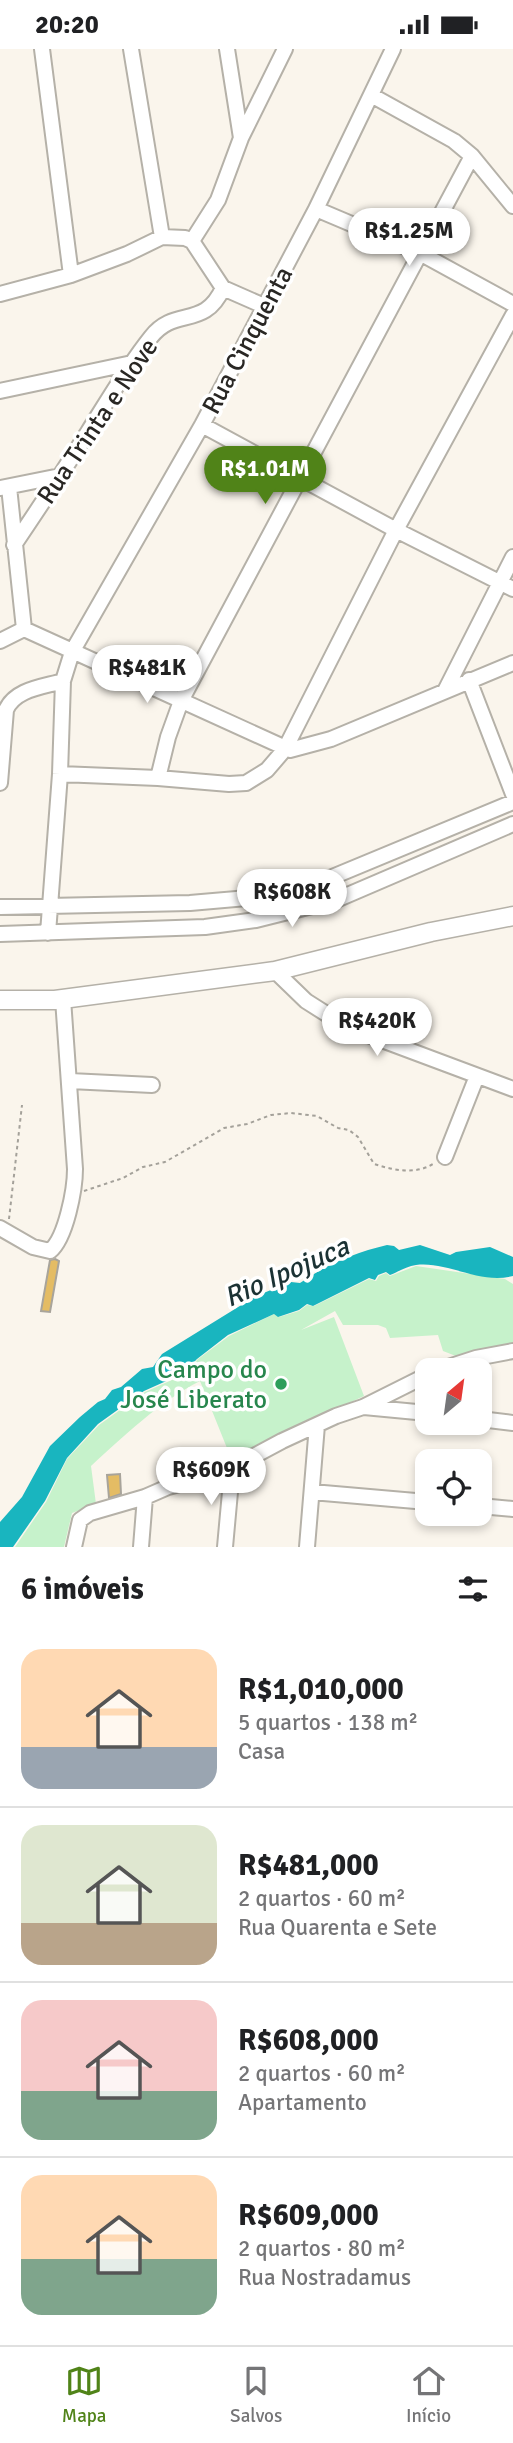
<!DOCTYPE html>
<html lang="pt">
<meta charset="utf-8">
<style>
body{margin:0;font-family:Signika,sans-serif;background:#f2f2f2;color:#202124;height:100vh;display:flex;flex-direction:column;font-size:26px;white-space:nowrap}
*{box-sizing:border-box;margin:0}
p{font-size:23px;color:#757577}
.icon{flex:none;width:38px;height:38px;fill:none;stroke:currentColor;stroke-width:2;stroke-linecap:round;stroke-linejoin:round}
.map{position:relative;height:1498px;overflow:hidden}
.details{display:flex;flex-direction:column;background:#fff;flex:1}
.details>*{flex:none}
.needle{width:46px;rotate:29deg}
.buttons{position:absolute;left:415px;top:1309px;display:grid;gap:14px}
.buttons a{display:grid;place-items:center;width:77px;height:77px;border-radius:14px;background:#fff;box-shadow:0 4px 10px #0003;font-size:35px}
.price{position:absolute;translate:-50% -60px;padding:0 16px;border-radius:24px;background:#fff;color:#222;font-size:23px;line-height:46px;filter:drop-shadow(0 2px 4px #0008)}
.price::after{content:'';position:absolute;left:50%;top:42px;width:21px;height:16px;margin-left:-10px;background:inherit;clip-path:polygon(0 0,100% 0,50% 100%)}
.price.selected{background:#508318;color:#fff}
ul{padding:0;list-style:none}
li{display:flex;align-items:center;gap:21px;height:175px;padding:0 21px}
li+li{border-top:2px solid #e0e0e0}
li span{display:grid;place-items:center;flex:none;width:196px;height:140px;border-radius:21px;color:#555}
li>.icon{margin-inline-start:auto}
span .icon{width:84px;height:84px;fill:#fffc;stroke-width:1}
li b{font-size:30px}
h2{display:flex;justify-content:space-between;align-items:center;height:84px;padding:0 21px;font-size:30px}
.status{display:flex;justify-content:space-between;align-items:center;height:49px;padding:0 35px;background:#fff;direction:ltr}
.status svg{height:19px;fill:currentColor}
.menu{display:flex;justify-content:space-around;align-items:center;height:98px;border-top:2px solid #e0e0e0;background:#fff;font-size:19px;color:#757577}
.menu a{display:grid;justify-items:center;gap:4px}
.menu .selected{color:#508318}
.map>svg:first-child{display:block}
.green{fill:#c6f2cb}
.water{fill:#19b5bf}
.building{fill:#e4bc64;stroke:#a8a49b;stroke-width:2}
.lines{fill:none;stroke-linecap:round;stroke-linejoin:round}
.minor-casing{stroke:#b5b1a8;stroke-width:18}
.major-casing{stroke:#b5b1a8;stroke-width:21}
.path{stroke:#a4a19a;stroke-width:2;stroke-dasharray:3.5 3.5;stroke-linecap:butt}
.minor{stroke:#fff;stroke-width:14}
.major{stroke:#fff;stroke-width:18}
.leisure-dot{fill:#2e9e5b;stroke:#fff;stroke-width:2.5}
.labels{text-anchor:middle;stroke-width:7;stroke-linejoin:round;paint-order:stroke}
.street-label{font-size:26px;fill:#292724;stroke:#fff}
.leisure-label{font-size:26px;fill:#27864d;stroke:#fff;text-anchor:end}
.water-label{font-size:28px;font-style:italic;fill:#1b3234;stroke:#fff}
</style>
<div class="status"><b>20:20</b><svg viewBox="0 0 49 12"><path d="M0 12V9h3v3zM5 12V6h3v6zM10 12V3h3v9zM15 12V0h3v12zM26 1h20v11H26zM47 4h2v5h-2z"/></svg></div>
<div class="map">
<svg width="513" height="1498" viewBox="0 0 513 1498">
<rect width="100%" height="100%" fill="#faf5ec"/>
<path class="green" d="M416 1217 505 1230 513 1235V1299L461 1309 443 1302 438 1286 390 1289 386 1279 378 1276H343L335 1262 301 1281 334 1268 364 1347 231 1409 200 1332C159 1353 124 1387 91 1417L96 1455 72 1464 64 1498H15L46 1453 67 1410 99 1376 145 1343 183 1326 198 1310 229 1287 274 1265 279 1268 299 1262 307 1256 314 1257 369 1230 376 1232 379 1227 386 1224 390 1227Z"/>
<path class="water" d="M387 1196 394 1197 399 1201 420 1196 450 1206 456 1203 490 1198 513 1208V1227C480 1236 448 1212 416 1216 407 1217 398 1223 390 1226L386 1223 378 1226 375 1231 369 1229 313 1257 307 1255 299 1261 278 1268 274 1265 228 1286 197 1310 182 1325 144 1342 98 1375 67 1409 45 1452 13 1498H0V1473L22 1448 50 1397 80 1368 98 1353 105 1350 112 1341 121 1338 142 1320 153 1318 162 1305 256 1247 291 1233 300 1234C327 1215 354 1204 387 1196Z"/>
<path class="building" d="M55 1210 59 1212 50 1263 41 1262 50 1211Z
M120 1425 121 1445 109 1449 107 1426Z"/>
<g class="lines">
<defs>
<path id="minor" d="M42 0 71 226
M131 0 162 188
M227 0 241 89
M371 46 454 92 472 107 513 157
M316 160 420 204 513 255
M192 192 218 151 241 89 285 0
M0 245 71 226 127 205 162 188 185 189 192 192 223 239 264 257
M0 342 132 314
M202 376 396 481 513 540
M9 438 24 580
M1 439 60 427
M14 496C39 459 64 421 88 383 108 351 127 318 151 288 175 257 204 281 223 239
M24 580 290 701 331 690 513 614
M0 592 24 580
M469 631 513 745
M445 642 513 508
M60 725 158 729 229 735 246 734 267 721 285 700 396 481 513 266
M158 729 168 688 181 652 472 107
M0 734 6 661C15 640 43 638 63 632L72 603 202 376 316 160 393 0
M0 858 190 854 259 848 325 831 513 753
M48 884 60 725 63 632
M0 885 205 878 256 871 336 851 513 775
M275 922 306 952 347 978 513 1040
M70 1032 152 1036
M445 1108 477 1027
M0 1179 33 1198 50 1202C66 1189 75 1140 75 1120L63 950
M439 1321 476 1309 513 1302
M364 1358 427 1364
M480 1370 513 1374
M312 1443 427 1453
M480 1457 513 1460
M74 1498 80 1471 90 1464 145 1448 168 1438 232 1421 252 1408 282 1392 336 1367 363 1358 427 1326
M141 1498 145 1448
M225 1498 232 1421
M307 1498 317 1376"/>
<path id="major" d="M0 951H55L275 922 431 883 513 867"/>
</defs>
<use href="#minor" class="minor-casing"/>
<use href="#major" class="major-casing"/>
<path class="path" d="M84 1142 123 1129 143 1118 165 1113 224 1079 247 1075 271 1066 291 1064 317 1067 338 1079 349 1081 358 1088 374 1115C393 1121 415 1126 433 1115
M9 1170 22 1056"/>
<use href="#minor" class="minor"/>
<use href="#major" class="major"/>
</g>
<circle class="leisure-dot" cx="281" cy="1335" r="7"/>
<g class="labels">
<g class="street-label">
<text transform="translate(247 291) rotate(-62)" y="9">Rua Cinquenta</text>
<text transform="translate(97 372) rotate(-56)" y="9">Rua Trinta e Nove</text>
</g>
<g class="leisure-label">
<text x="267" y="1329">Campo do<tspan x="267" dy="30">José Liberato</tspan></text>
</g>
<g class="water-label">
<text transform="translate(286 1222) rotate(-24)" y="10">Rio Ipojuca</text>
</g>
</g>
</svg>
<div class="buttons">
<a><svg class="needle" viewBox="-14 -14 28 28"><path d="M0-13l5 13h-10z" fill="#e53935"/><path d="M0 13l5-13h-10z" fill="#757577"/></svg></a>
<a><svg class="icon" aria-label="locate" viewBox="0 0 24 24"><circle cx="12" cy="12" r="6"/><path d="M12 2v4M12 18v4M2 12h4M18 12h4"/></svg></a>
</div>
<b class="price" style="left:409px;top:219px">R$1.25M</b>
<b class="price selected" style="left:265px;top:457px">R$1.01M</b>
<b class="price" style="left:147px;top:656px">R$481K</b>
<b class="price" style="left:292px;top:880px">R$608K</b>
<b class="price" style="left:377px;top:1009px">R$420K</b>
<b class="price" style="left:211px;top:1458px">R$609K</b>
</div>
<section class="details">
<h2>6 imóveis<svg class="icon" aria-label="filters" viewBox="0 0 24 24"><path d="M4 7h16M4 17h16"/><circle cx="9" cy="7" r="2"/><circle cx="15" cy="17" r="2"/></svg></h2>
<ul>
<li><span style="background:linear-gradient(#ffd9b3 70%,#9aa5b1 0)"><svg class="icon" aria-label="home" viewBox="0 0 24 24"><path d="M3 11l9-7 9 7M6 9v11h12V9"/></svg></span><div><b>R$1,010,000</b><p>5 quartos · 138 m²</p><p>Casa</p></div></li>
<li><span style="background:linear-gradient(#dfe7d0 70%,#b9a48a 0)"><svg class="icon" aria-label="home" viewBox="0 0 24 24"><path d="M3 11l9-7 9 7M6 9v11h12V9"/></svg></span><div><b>R$481,000</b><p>2 quartos · 60 m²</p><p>Rua Quarenta e Sete</p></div></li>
<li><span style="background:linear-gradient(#f6c9c9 65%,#7fa58c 0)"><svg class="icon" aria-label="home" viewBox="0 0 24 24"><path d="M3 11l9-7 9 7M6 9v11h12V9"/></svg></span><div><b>R$608,000</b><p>2 quartos · 60 m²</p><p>Apartamento</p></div></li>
<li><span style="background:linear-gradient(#ffd9b3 60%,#7fa58c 0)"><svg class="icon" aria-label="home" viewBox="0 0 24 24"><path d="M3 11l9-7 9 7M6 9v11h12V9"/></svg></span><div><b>R$609,000</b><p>2 quartos · 80 m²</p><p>Rua Nostradamus</p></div></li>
</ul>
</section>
<nav class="menu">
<a class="selected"><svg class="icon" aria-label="map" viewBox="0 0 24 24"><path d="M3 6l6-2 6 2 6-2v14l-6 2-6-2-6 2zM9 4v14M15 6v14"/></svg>Mapa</a>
<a><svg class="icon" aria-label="saved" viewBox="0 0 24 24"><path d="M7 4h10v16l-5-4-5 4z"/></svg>Salvos</a>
<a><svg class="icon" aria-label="home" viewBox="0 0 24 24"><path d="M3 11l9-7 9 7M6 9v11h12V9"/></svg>Início</a>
</nav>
